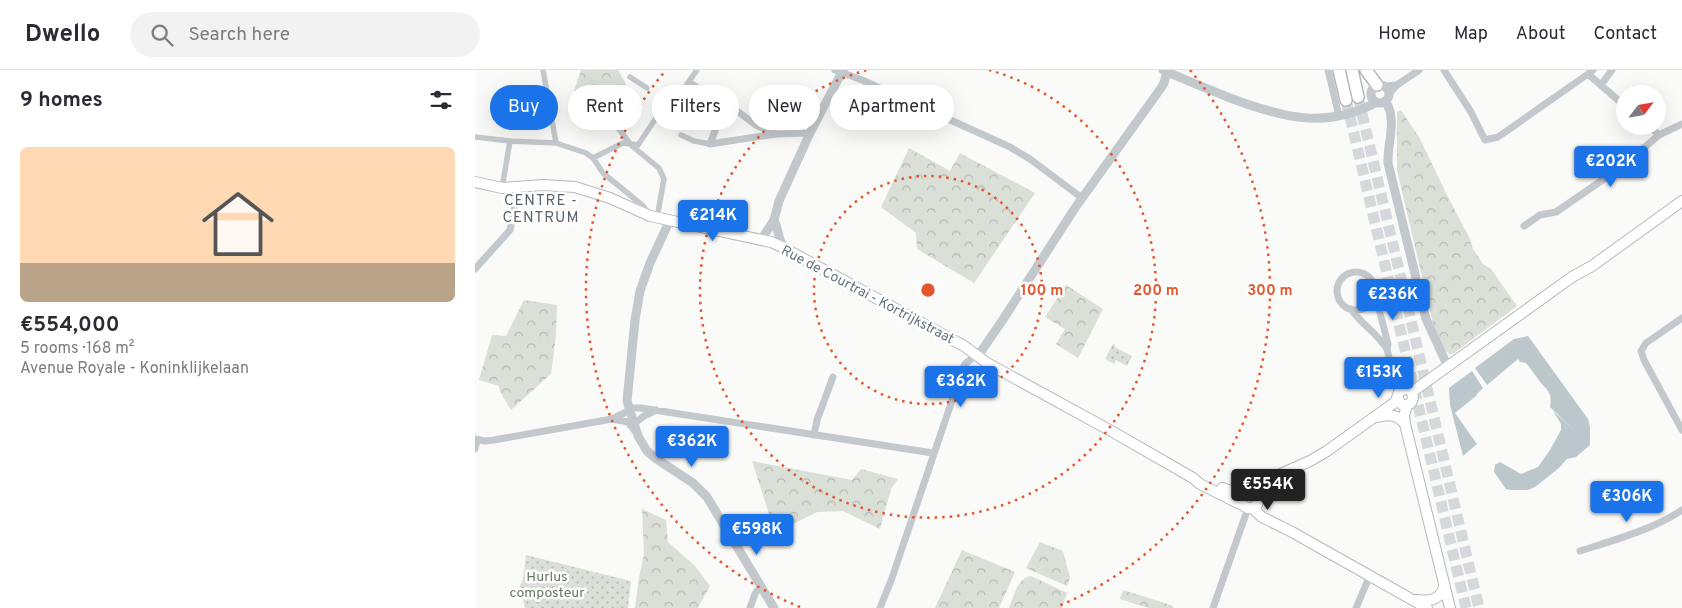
<!DOCTYPE html>
<meta charset="utf-8">
<style>
body{margin:0;font-family:Overpass,sans-serif;background:#f2f2f3;color:#2b2b33;height:100vh;display:flex;flex-direction:column;font-size:19px;white-space:nowrap}
*{box-sizing:border-box;margin:0}
p{font-size:16px;color:#7c7c81}
.icon{flex:none;width:28px;height:28px;fill:none;stroke:currentColor;stroke-width:2;stroke-linecap:round;stroke-linejoin:round}
.map{position:relative;flex:1;overflow:hidden}
.details{display:flex;flex-direction:column;background:#fff;width:475px}
.details>*{flex:none}
.guide{position:absolute;left:15px;top:15px;width:475px;height:45px;display:flex;gap:10px}
.needle{width:32px;rotate:59deg}
.fabs{position:absolute;left:1141px;top:15px;display:grid;gap:10px}
.fabs a{display:grid;place-items:center;width:50px;height:50px;border-radius:50%;background:#fff;box-shadow:0 5px 20px #0002;font-size:25px}
.price{position:absolute;translate:-50% -42px;padding:0 11px;border-radius:5px;background:#1a73e8;color:#fff;font-size:16px;line-height:32px;filter:drop-shadow(0 1px 2px #0008)}
.price::after{content:'';position:absolute;left:50%;top:30px;width:15px;height:11px;margin-left:-8px;background:inherit;clip-path:polygon(0 0,100% 0,50% 100%)}
.price.active{background:#222;color:#fff}
ul{padding:0;list-style:none}
li{display:grid;align-content:center;gap:10px;height:265px;padding:0 20px}
li+li{border-top:1px solid #e1e1e2}
li span{display:grid;place-items:center;height:155px;border-radius:8px;color:#555}
li>.icon{margin-inline-start:auto}
span .icon{width:90px;height:90px;fill:#fffc;stroke-width:1}
li b{font-size:21px}
h2{display:flex;justify-content:space-between;align-items:center;height:60px;padding:0 20px;font-size:21px}
.tag{padding:0 18px;border-radius:22px;background:#fff;box-shadow:0 5px 20px #0002;font-size:18px;line-height:45px}
.tag.active{background:#1a73e8;color:#fff}
header{display:flex;align-items:center;gap:30px;box-sizing:border-box;height:70px;padding:0 25px;background:#fff;border-bottom:1px solid #e1e1e2}
header strong{font-size:24px}
nav{display:flex;gap:28px;margin-inline-start:auto;font-size:18px}
.search{width:350px;height:45px;background:#f2f2f3;display:flex;align-items:center;gap:12px;box-sizing:border-box;padding:0 18px;border-radius:28px;color:#7c7c81;font-size:19px}
main{display:flex;flex:1;min-height:0}
.map>svg:first-child{display:block}
.grass{fill:url(#grass-dots)}
.forest{fill:url(#forest-crowns)}
.water{fill:#bbc7cb}
.lines{fill:none;stroke-linecap:round;stroke-linejoin:round}
.trunk-tunnel{stroke:#d5d9db;stroke-width:11;stroke-dasharray:11 5.5;stroke-linecap:butt}
.secondary-casing{stroke:#b3babf;stroke-width:12}
.trunk-casing{stroke:#b4b9bd;stroke-width:14}
.pedestrian{stroke:#c3c8cc;stroke-width:5.5}
.minor{stroke:#c3c8cc;stroke-width:7}
.tertiary{stroke:#c3c8cc;stroke-width:9}
.secondary{stroke:#fff;stroke-width:10}
.trunk{stroke:#fff;stroke-width:11}
.ring{fill:none;stroke:#e4572e;stroke-width:2.5;stroke-dasharray:2.5 5}
.labels{text-anchor:middle;stroke-width:5;stroke-linejoin:round;paint-order:stroke}
.street-label{font-size:14px;fill:#657683;stroke:#fff}
.park-label{font-size:14px;fill:#687a64;stroke:#fff}
.neighbourhood-label{font-size:15px;letter-spacing:1px;fill:#57646e;stroke:#fff}
.centre{fill:#e4572e;stroke:#fff;stroke-width:2.5}
.ring-label{font-size:15px;text-anchor:middle;font-weight:bold;fill:#e4572e;stroke:#fff;stroke-width:5;stroke-linejoin:round;paint-order:stroke}
</style>
<header>
<strong>Dwello</strong>
<div class="search"><svg class="icon" aria-label="search" viewBox="0 0 24 24"><circle cx="10" cy="10" r="6"/><path d="M15 15l6 6"/></svg>Search here</div>
<nav><a>Home</a><a>Map</a><a>About</a><a>Contact</a></nav>
</header>
<main>
<section class="details">
<h2>9 homes<svg class="icon" aria-label="filters" viewBox="0 0 24 24"><path d="M4 7h16M4 17h16"/><circle cx="9" cy="7" r="2"/><circle cx="15" cy="17" r="2"/></svg></h2>
<ul>
<li><span style="background:linear-gradient(#ffd9b3 75%,#b9a48a 0)"><svg class="icon" aria-label="home" viewBox="0 0 24 24"><path d="M3 11l9-7 9 7M6 9v11h12V9"/></svg></span><div><b>€554,000</b><p>5 rooms · 168 m²</p><p>Avenue Royale - Koninklijkelaan</p></div></li>
</ul>
</section>
<div class="map">
<svg width="1207" height="538" viewBox="0 0 1207 538">
<defs>
<pattern id="grass-dots" width="8" height="8" patternUnits="userSpaceOnUse" patternTransform="scale(1.25)"><rect width="8" height="8" fill="#dadfd7"/><path d="M2 2h.1M6 6h.1" fill="none" stroke="#b4b9b4" stroke-width="1.8" stroke-linecap="round"/></pattern>
<pattern id="forest-crowns" width="20" height="18" patternUnits="userSpaceOnUse" patternTransform="scale(1.25)"><rect width="20" height="18" fill="#dadfd7"/><path d="M2 6a3 3 0 1 1 6 0M12 15a3 3 0 1 1 6 0" fill="none" stroke="#b4b9b4"/></pattern>
</defs>
<rect width="100%" height="100%" fill="#fafaf8"/>
<path class="grass" d="M638 274 640 275V277L657 286 652 296 641 290 639 294 630 289Z
M51 485 156 511 153 538H50L45 516 48 509Z"/>
<path class="forest" d="M106 0H143L151 14 135 43 97 27Z
M926 40 945 69 972 125 994 167 998 179 1008 194 1016 199 1042 236 979 283 974 284 969 279 960 262 922 100V42Z
M434 78 475 101 485 83 560 123 499 213 442 179 441 163 406 137Z
M591 215 628 239 603 288 581 274 590 259 570 247Z
M49 230 82 235 81 265 76 304 36 340 25 322 24 316 4 310 17 265 31 266Z
M277 391 377 410 386 399 423 409 416 419 405 459 368 441 342 442 300 463Z
M167 439 191 450 193 472 220 496 235 516 223 538H160L164 507 169 484Z
M565 472 588 481 595 508 592 516 551 498Z
M487 480 540 502 524 538H460Z
M556 506 592 523 587 538H534C539 526 542 508 556 506Z
M648 520 696 535 699 538H673L645 529Z"/>
<path class="water" d="M1053 266 1113 349 1115 357V375L1101 387 1092 389 1084 398 1060 417 1053 420H1036L1031 419 1019 402 1020 395 1025 392 1046 404 1063 397 1075 380 1086 360V354L1078 341 1100 361 1075 337C1078 321 1071 320 1063 309 1059 303 1055 298 1051 293L1045 292 1043 289 1012 315 1000 298 1039 269Z
M997 301 1008 318 1002 324 1001 326 980 343 1002 374 988 386 975 335 974 318Z"/>
<g class="lines">
<path class="trunk-tunnel" d="M883 27 1004 538
M871 30 991 538"/>
<defs>
<path id="secondary" d="M0 112 27 118 68 115 100 117 135 128 175 146 296 172 307 177 489 276 512 293 638 362 718 408 725 414 773 438H777L787 447 817 462 952 538
M937 322 1097 207 1117 196 1207 131
M937 322 938 328 936 333 932 335 929 346 930 354 975 538
M926 334 922 328 924 322 931 318 937 322
M902 347C914 344 922 344 930 354
M747 418 762 423H770L792 410 835 391 852 381 923 330
M776 420 781 422 784 427 782 435 777 438
M940 530C953 531 963 532 969 518"/>
<path id="trunk" d="M864 0 871 30
M877 0 883 27
M891 0 902 15"/>
</defs>
<use href="#secondary" class="secondary-casing"/>
<use href="#trunk" class="trunk-casing"/>
<path class="pedestrian" d="M68 0 81 73
M155 7 172 18
M215 12 231 22 229 25 244 36 247 42
M131 29 128 38 156 75 184 98 189 109 182 148
M206 65 219 71 235 74
M0 67 35 71
M118 88 148 73 163 75 197 24 203 27 222 0
M27 118 35 71 81 73 111 83 118 88 128 103 167 135 174 144"/>
<path class="minor" d="M360 0 387 10 535 77 555 89 607 128
M853 0 864 46
M969 0 996 42 1010 70 1023 67 1113 4
M1118 0 1113 4 1150 36
M1126 15 1137 0
M910 16 922 15
M914 24 922 15 944 0
M1174 56 1184 65
M301 64 281 55 262 41 247 42 235 74 301 64 335 63
M1049 156 1065 145 1081 142 1145 98 1184 65 1207 54
M0 199 35 160 42 125 41 116
M862 221a19 19 0 1 1 38 0a19 19 0 1 1-38 0Z
M899 227 903 235 913 274 912 279 923 324
M876 239C886 254 903 264 912 279
M1207 248 1171 273 1166 281 1169 290 1207 360
M137 349 159 338H166L458 383
M160 353 169 346 181 340
M339 365 342 350 358 307
M0 369 10 371 19 370 137 349 153 352 160 361
M0 379 2 370
M1105 481C1139 470 1177 460 1207 440
M275 538 280 524 286 515
M405 538 417 508 488 298 490 294 501 285
M738 538 773 438
M881 538 895 505"/>
<path class="tertiary" d="M688 0C710 10 733 19 755 28 806 47 851 60 902 32
M896 24a9 9 0 1 1 18 0a9 9 0 1 1-18 0Z
M910 31C923 49 912 73 913 93L951 249 973 297
M195 150 175 193 165 221 160 250 152 331 163 366 172 381 180 388 218 413 232 427 299 538
M299 150 301 155 307 177
M286 170 299 150 304 131 335 63 368 0
M501 285 507 280 527 251 600 138 686 18 689 13 692 2"/>
<use href="#secondary" class="secondary"/>
<use href="#trunk" class="trunk"/>
</g>
<g class="ring">
<circle cx="453" cy="220" r="114"/>
<path d="M514 0A228 228 0 1 1 392 0"/>
<path d="M325 537A342 342 0 0 1 191 0M715 0A342 342 0 0 1 581 537"/>
</g>
<g class="labels">
<g class="street-label">
<text transform="translate(393 224) rotate(28)" y="5">Rue de Courtrai - Kortrijkstraat</text>
</g>
<g class="park-label">
<text x="72" y="511">Hurlus<tspan x="72" dy="16">composteur</tspan></text>
</g>
<g class="neighbourhood-label">
<text x="66" y="135">CENTRE -<tspan x="66" dy="17">CENTRUM</tspan></text>
</g>
</g>
<circle cx="453" cy="220" r="8" class="centre"/>
<g class="ring-label">
<text x="567" y="225">100 m</text>
<text x="681" y="225">200 m</text>
<text x="795" y="225">300 m</text>
</g>
</svg>
<div class="fabs">
<a><svg class="needle" viewBox="-14 -14 28 28"><path d="M0-13l5 13h-10z" fill="#e53935"/><path d="M0 13l5-13h-10z" fill="#7c7c81"/></svg></a>
</div>
<b class="price" style="left:1136px;top:118px">€202K</b>
<b class="price" style="left:238px;top:172px">€214K</b>
<b class="price" style="left:918px;top:251px">€236K</b>
<b class="price" style="left:904px;top:329px">€153K</b>
<b class="price" style="left:486px;top:338px">€362K</b>
<b class="price" style="left:217px;top:398px">€362K</b>
<b class="price active" style="left:793px;top:441px">€554K</b>
<b class="price" style="left:1152px;top:453px">€306K</b>
<b class="price" style="left:282px;top:486px">€598K</b>
<div class="guide">
<a class="tag active">Buy</a>
<a class="tag">Rent</a>
<a class="tag">Filters</a>
<a class="tag">New</a>
<a class="tag">Apartment</a>
</div>
</div>
</main>
